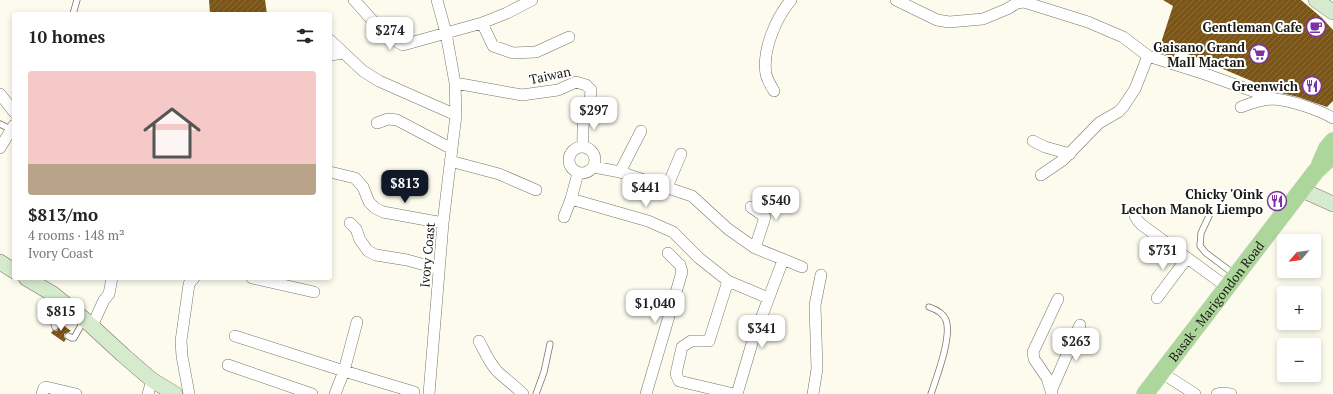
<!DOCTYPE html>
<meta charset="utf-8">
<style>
body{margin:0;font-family:"PT Serif",serif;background:#f6f6f6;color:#222;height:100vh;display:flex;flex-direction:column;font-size:15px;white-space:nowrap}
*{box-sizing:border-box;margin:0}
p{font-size:13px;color:#767676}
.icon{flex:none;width:22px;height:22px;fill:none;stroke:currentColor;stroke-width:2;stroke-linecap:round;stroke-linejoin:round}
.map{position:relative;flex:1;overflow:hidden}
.details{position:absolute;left:12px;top:12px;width:320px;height:268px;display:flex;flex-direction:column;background:#fff;border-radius:4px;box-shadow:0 2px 6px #0003}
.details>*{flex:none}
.needle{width:26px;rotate:241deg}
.buttons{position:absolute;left:1277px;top:234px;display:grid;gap:8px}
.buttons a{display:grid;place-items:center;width:44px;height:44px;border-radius:4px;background:#fff;box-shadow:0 2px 6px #0003;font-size:20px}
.price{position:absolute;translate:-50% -34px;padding:0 9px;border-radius:8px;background:#fff;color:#222;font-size:13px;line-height:26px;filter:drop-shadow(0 1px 2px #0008)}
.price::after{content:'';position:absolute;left:50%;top:24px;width:12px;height:9px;margin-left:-6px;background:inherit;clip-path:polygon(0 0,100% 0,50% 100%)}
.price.active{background:#111827;color:#fff}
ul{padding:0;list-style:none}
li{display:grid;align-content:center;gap:8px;height:212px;padding:0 16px}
li span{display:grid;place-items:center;height:124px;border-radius:4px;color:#555}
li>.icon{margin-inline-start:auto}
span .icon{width:72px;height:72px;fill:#fffc;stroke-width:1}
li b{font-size:17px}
h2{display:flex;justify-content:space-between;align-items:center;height:48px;padding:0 16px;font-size:17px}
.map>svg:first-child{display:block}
.building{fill:url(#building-hatch)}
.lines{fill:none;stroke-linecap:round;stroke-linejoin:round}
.lane-casing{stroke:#767569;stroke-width:7}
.street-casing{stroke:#767569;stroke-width:12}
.secondary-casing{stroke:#767569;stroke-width:16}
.primary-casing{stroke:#dadada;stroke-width:18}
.lane{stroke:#fff;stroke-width:5.5}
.street{stroke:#fff;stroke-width:11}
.secondary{stroke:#d6ebcd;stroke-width:15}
.primary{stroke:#add69b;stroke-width:17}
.labels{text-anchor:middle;stroke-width:4;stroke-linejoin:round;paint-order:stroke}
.poi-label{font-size:13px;font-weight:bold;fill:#191915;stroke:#fff;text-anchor:end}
.street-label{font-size:13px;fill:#191915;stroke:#fff}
</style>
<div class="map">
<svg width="1333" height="394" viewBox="0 0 1333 394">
<defs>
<pattern id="building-hatch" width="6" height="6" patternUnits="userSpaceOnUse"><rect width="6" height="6" fill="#7a551a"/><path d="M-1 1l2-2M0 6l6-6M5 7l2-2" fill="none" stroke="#8a6e42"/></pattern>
</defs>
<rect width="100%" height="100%" fill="#fcfbee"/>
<path class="building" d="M209 0H265L267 14H210Z
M1163 0H1301L1322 18 1333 30V101L1327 107 1298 97 1277 92 1176 49 1174 57 1158 52 1173 6Z
M59 322 71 331 64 334V337L66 339 64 342 51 333 53 330 56 331 58 330Z"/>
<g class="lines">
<defs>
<path id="lane" d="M73 14 77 0
M0 124 12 130
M1209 216 1201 233 1200 246 1206 253 1234 274
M929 307C935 309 943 312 946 320 952 337 937 376 931 394
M55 327 54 324 62 302
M68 336 72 338H74L84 320
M536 394 544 372 550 344"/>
<path id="street" d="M354 0C369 16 383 35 403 45L482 23 507 13 532 0
M896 0 937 20 949 22 983 19 1007 9 1017 3 1024 2 1088 22 1123 37 1148 56 1205 74 1275 99
M482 23 493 46 513 53 536 52 569 37
M330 40 363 71 379 81 456 115
M330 55 344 53
M455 83 522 95 558 90 576 82 586 85 591 90C591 99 587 106 585 115 582 125 583 136 583 147
M774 91C771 86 767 79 766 74 762 50 776 18 791 0
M0 94 14 112
M1241 107C1251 103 1262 99 1274 99 1290 100 1319 110 1333 118
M377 123 388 119 397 120 452 149
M1033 141 1045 147 1070 154
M569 160a13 13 0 1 1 26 0a13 13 0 1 1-26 0Z
M0 148 14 125
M450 161 499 174 536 190
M594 167 620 172 641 131
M330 172 355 178 363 187 369 202 375 208 383 212 443 223
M620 172 692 196 728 229 755 248 802 267
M1041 175 1063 160 1099 123 1118 112 1123 107 1135 89 1148 56
M667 187 681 154
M571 199 578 173
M751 207 765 217 755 248
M1135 216 1138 221 1142 225 1227 287
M564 217 571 199 648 221 673 232 699 258 728 281 768 298
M350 223 356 229 360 240 368 251 376 255 407 260 439 269
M252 278 314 292
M728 281 709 341H691L682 347 676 374 679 381 734 394
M1157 298 1187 258
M92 326 104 300 109 294 112 278
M235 336 344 371 414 392
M479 341C485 352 490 365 499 373 507 380 515 386 523 394
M228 365 312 394
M1162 373 1195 394
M1051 391 1080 325
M42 394 44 388 46 387 76 394
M148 394 152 380
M189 394 182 356 181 341 189 284 194 278
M335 394 344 371 357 322
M429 394 443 223 456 115 455 83 446 33 437 0
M646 394 682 272 680 265 668 253
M737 394 753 340 783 260
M813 394 817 369 815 305 821 275
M1052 394 1047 378 1034 359 1033 352 1058 299
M1217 394 1221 393 1231 394"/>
<path id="secondary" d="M1316 0 1333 12
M1302 190 1333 204
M0 262 14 271
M26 278 53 294 84 319 123 355 152 380 175 394"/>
<g id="primary">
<path d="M1320 164 1327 148 1333 141"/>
<path id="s1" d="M1145 394 1316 171 1333 155"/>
</g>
</defs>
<use href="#lane" class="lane-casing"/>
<use href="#street" class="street-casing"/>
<use href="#secondary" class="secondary-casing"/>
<use href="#primary" class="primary-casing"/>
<use href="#lane" class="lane"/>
<use href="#street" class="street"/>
<use href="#secondary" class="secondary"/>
<use href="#primary" class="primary"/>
</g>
<defs>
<symbol id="cafe-ring" viewBox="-11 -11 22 22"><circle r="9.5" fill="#fff" stroke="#7c32a4" stroke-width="1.5"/><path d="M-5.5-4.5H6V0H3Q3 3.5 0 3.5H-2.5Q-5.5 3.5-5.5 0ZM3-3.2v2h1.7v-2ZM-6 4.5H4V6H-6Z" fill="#7c32a4"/></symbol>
<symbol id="supermarket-ring" viewBox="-11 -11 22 22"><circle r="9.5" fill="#fff" stroke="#7c32a4" stroke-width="1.5"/><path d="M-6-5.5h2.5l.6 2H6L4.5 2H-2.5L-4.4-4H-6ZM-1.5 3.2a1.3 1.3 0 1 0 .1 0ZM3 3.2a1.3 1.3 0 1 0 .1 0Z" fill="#7c32a4"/></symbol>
<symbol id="restaurant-ring" viewBox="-11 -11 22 22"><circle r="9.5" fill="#fff" stroke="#7c32a4" stroke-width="1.5"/><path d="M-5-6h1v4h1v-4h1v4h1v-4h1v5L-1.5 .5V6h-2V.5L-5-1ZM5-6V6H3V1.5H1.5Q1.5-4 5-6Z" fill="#7c32a4"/></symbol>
</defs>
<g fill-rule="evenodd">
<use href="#cafe-ring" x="1305" y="16" width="22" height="22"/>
<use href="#supermarket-ring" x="1248" y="43" width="22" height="22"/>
<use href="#restaurant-ring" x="1301" y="75" width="22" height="22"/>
<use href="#restaurant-ring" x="1266" y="190" width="22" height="22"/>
</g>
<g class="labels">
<g class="poi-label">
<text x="1302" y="32">Gentleman Cafe</text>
<text x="1245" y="52">Gaisano Grand<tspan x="1245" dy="15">Mall Mactan</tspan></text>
<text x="1298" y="91">Greenwich</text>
<text x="1263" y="199">Chicky 'Oink<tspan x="1263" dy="15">Lechon Manok Liempo</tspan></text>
</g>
<g class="street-label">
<text transform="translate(550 75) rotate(-12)" y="5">Taiwan</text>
<text transform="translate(427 255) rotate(-85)" y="5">Ivory Coast</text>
<text dy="5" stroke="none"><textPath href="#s1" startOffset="117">Basak - Marigondon Road</textPath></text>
</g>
</g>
</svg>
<div class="buttons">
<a><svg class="needle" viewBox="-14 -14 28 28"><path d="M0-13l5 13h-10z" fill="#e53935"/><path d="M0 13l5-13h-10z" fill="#767676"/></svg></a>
<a>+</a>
<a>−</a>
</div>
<b class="price" style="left:390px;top:51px">$274</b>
<b class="price" style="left:594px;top:131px">$297</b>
<b class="price active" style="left:405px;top:204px">$813</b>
<b class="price" style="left:646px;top:208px">$441</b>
<b class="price" style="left:776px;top:221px">$540</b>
<b class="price" style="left:1163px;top:271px">$731</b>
<b class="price" style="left:655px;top:324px">$1,040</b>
<b class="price" style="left:61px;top:332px">$815</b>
<b class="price" style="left:762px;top:349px">$341</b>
<b class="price" style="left:1076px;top:362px">$263</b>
<section class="details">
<h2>10 homes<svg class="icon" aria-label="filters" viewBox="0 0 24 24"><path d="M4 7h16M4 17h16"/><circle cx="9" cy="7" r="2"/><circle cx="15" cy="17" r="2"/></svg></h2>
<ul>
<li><span style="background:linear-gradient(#f6c9c9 75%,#b9a48a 0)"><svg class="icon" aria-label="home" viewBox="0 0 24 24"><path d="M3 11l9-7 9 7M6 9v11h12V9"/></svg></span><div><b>$813/mo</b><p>4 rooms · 148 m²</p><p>Ivory Coast</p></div></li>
</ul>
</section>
</div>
